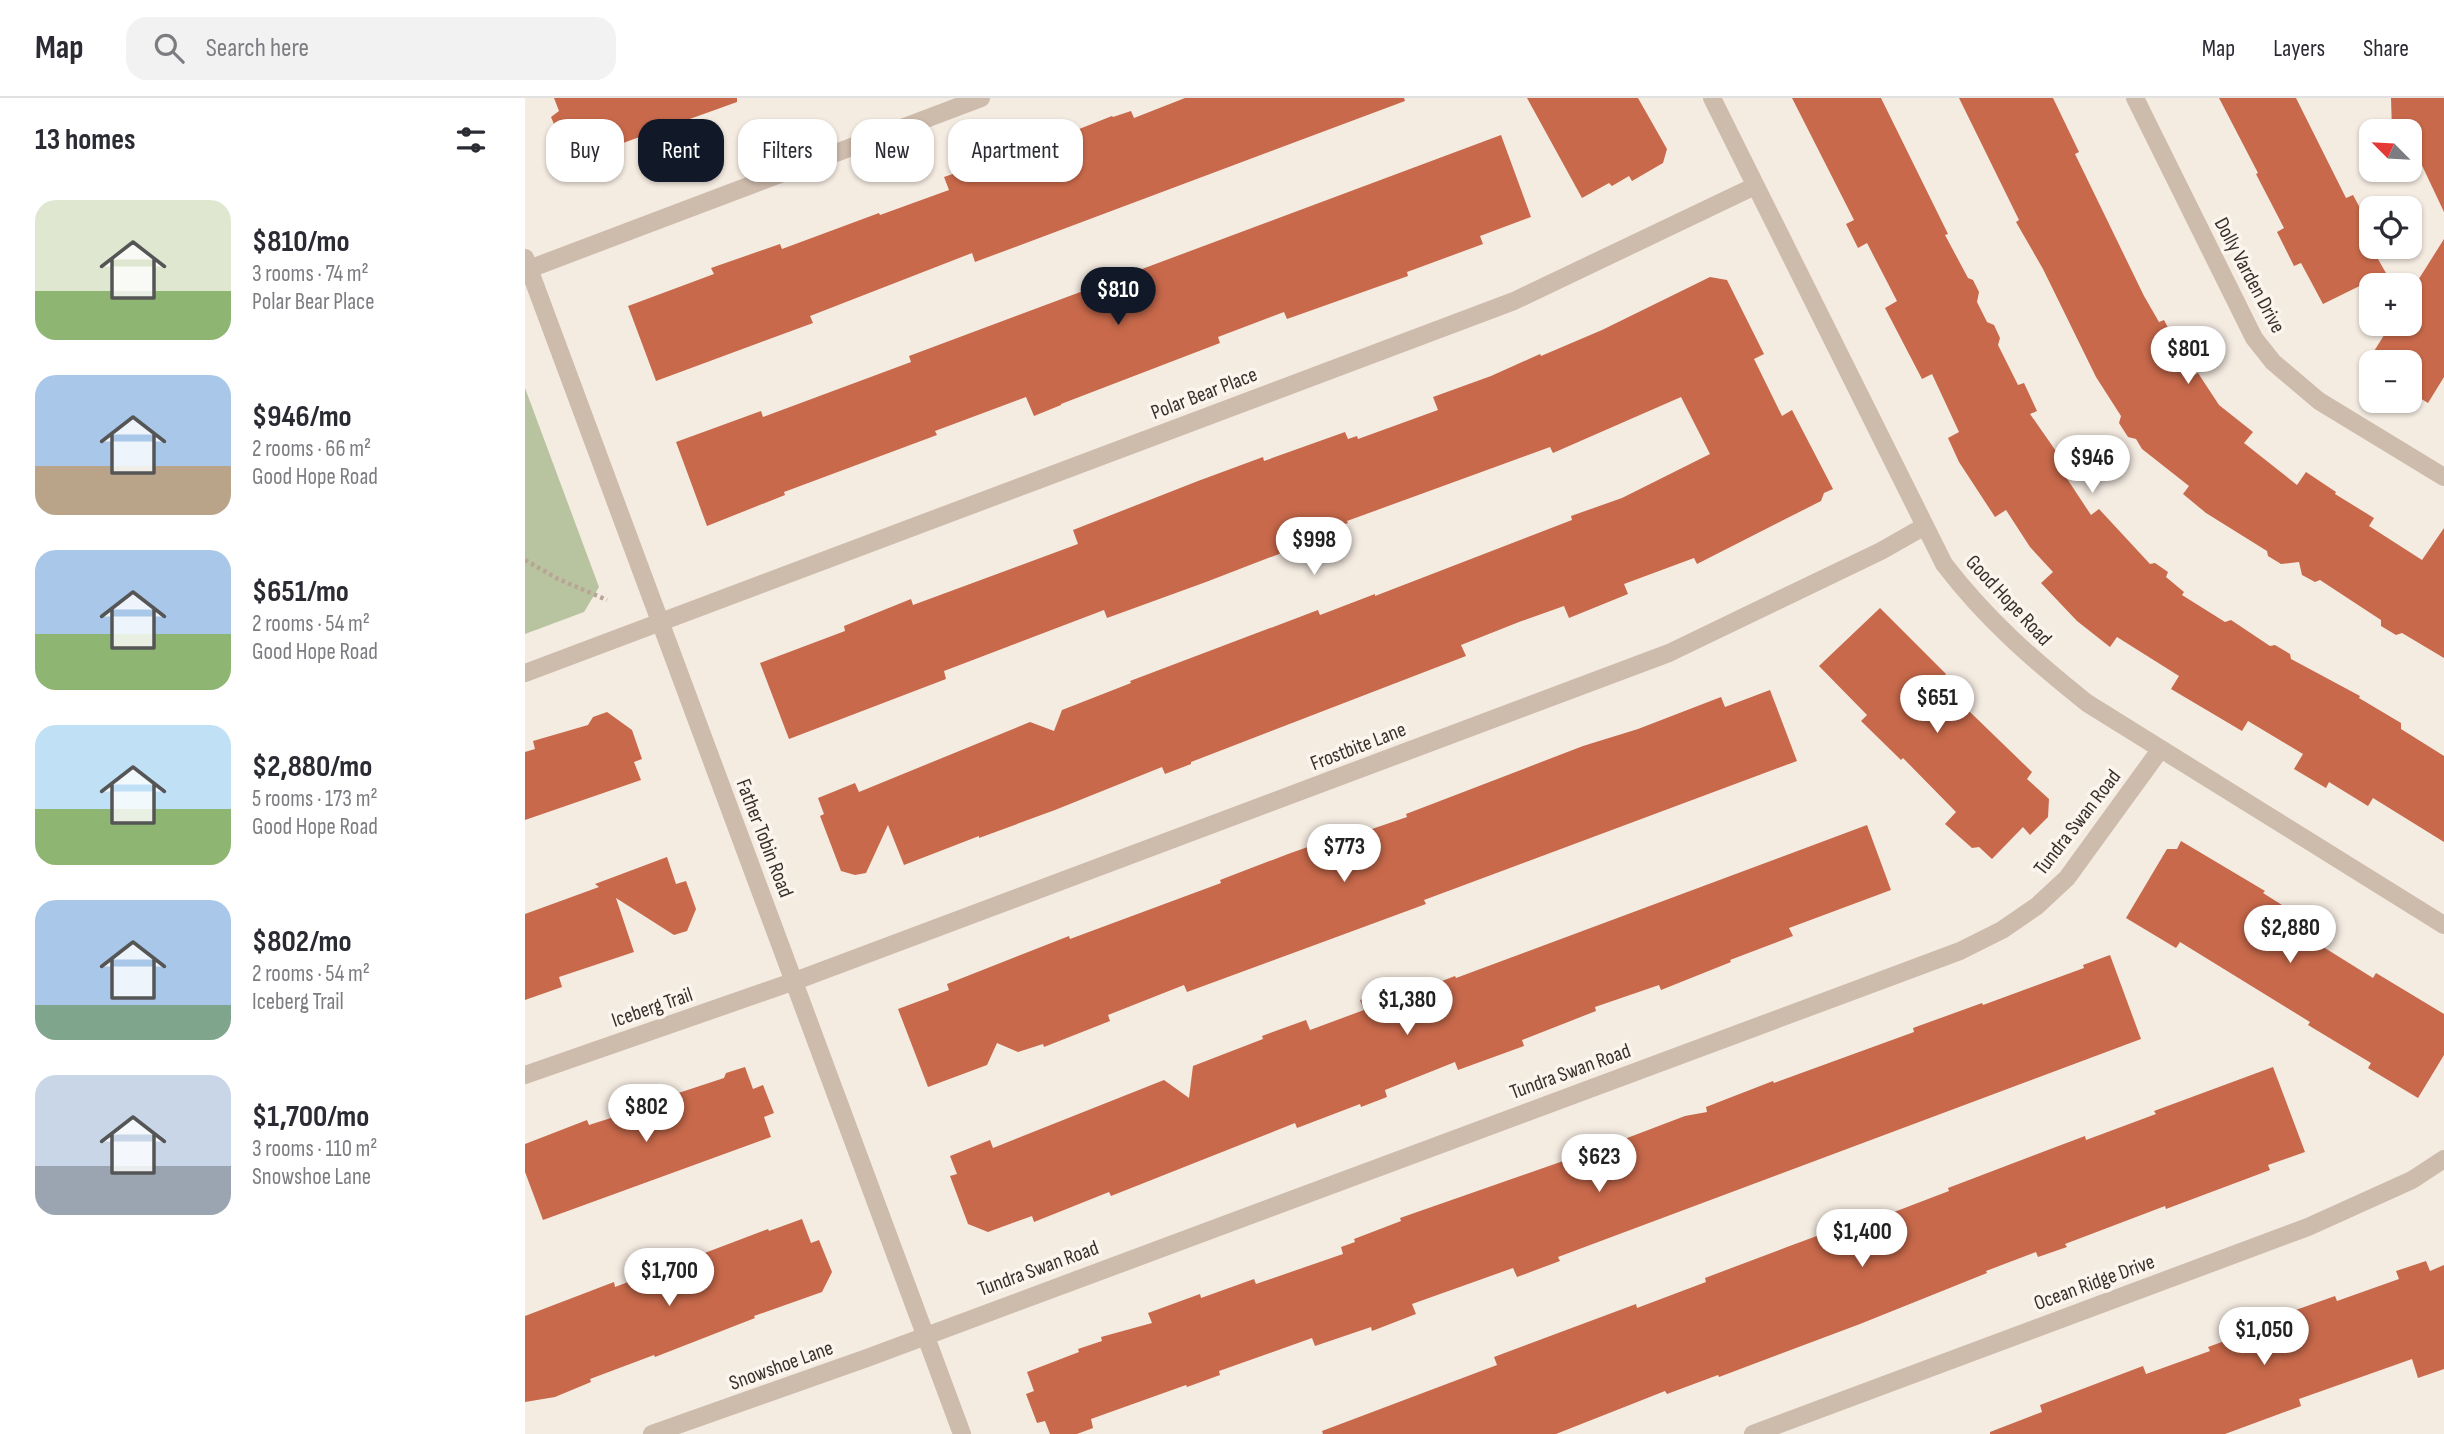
<!DOCTYPE html>
<meta charset="utf-8">
<style>
body{margin:0;font-family:"Sofia Sans Condensed",sans-serif;background:#f2f2f3;color:#2b2b33;height:100vh;display:flex;flex-direction:column;font-size:26px;white-space:nowrap}
*{box-sizing:border-box;margin:0}
p{font-size:23px;color:#7c7c81}
.icon{flex:none;width:38px;height:38px;fill:none;stroke:currentColor;stroke-width:2;stroke-linecap:round;stroke-linejoin:round}
.map{position:relative;flex:1;overflow:hidden}
.drawer{display:flex;flex-direction:column;background:#fff;width:525px}
.drawer>*{flex:none}
.banner{position:absolute;left:21px;top:21px;width:665px;height:63px;display:flex;gap:14px}
.needle{width:46px;rotate:294deg}
.buttons{position:absolute;left:1834px;top:21px;display:grid;gap:14px}
.buttons a{display:grid;place-items:center;width:63px;height:63px;border-radius:14px;background:#fff;box-shadow:0 2px 5px #0004;font-size:35px}
.price{position:absolute;translate:-50% -60px;padding:0 16px;border-radius:24px;background:#fff;color:#222;font-size:23px;line-height:46px;filter:drop-shadow(0 2px 4px #0008)}
.price::after{content:'';position:absolute;left:50%;top:42px;width:21px;height:16px;margin-left:-10px;background:inherit;clip-path:polygon(0 0,100% 0,50% 100%)}
.price.selected{background:#111827;color:#fff}
ul{padding:0;list-style:none}
li{display:flex;align-items:center;gap:21px;height:175px;padding:0 35px}
li span{display:grid;place-items:center;flex:none;width:196px;height:140px;border-radius:21px;color:#555}
li>.icon{margin-inline-start:auto}
span .icon{width:84px;height:84px;fill:#fffc;stroke-width:1}
li b{font-size:30px}
h2{display:flex;justify-content:space-between;align-items:center;height:84px;padding:0 35px;font-size:30px}
.tag{padding:0 24px;border-radius:21px;background:#fff;box-shadow:0 2px 5px #0004;font-size:24px;line-height:63px}
.tag.selected{background:#111827;color:#fff}
header{display:flex;align-items:center;gap:42px;box-sizing:border-box;height:98px;padding:0 35px;background:#fff;border-bottom:2px solid #e1e1e2}
header strong{font-size:33px}
nav{display:flex;gap:38px;margin-inline-start:auto;font-size:24px}
.search{width:490px;height:63px;background:#f2f2f3;display:flex;align-items:center;gap:18px;box-sizing:border-box;padding:0 24px;border-radius:21px;color:#7c7c81;font-size:26px}
main{display:flex;flex:1;min-height:0}
.map>svg:first-child{display:block}
.green{fill:#b8c4a0}
.building{fill:#c8694b}
.lines{fill:none;stroke-linecap:round;stroke-linejoin:round}
.path{stroke:#b9a596;stroke-width:4.5;stroke-dasharray:3.5 3.5;stroke-linecap:butt}
.minor{stroke:#cdbbac;stroke-width:18}
.tertiary{stroke:#cdbbac;stroke-width:18}
.labels{text-anchor:middle;stroke-width:7;stroke-linejoin:round;paint-order:stroke}
.street-label{font-size:21px;fill:#3b302b;stroke:#fbf5ee}
</style>
<header>
<strong>Map</strong>
<div class="search"><svg class="icon" aria-label="search" viewBox="0 0 24 24"><circle cx="10" cy="10" r="6"/><path d="M15 15l6 6"/></svg>Search here</div>
<nav><a>Map</a><a>Layers</a><a>Share</a></nav>
</header>
<main>
<section class="drawer">
<h2>13 homes<svg class="icon" aria-label="filters" viewBox="0 0 24 24"><path d="M4 7h16M4 17h16"/><circle cx="9" cy="7" r="2"/><circle cx="15" cy="17" r="2"/></svg></h2>
<ul>
<li><span style="background:linear-gradient(#dfe7d0 65%,#8fb573 0)"><svg class="icon" aria-label="home" viewBox="0 0 24 24"><path d="M3 11l9-7 9 7M6 9v11h12V9"/></svg></span><div><b>$810/mo</b><p>3 rooms · 74 m²</p><p>Polar Bear Place</p></div></li>
<li><span style="background:linear-gradient(#a9c7e8 65%,#b9a48a 0)"><svg class="icon" aria-label="home" viewBox="0 0 24 24"><path d="M3 11l9-7 9 7M6 9v11h12V9"/></svg></span><div><b>$946/mo</b><p>2 rooms · 66 m²</p><p>Good Hope Road</p></div></li>
<li><span style="background:linear-gradient(#a9c7e8 60%,#8fb573 0)"><svg class="icon" aria-label="home" viewBox="0 0 24 24"><path d="M3 11l9-7 9 7M6 9v11h12V9"/></svg></span><div><b>$651/mo</b><p>2 rooms · 54 m²</p><p>Good Hope Road</p></div></li>
<li><span style="background:linear-gradient(#bfe0f5 60%,#8fb573 0)"><svg class="icon" aria-label="home" viewBox="0 0 24 24"><path d="M3 11l9-7 9 7M6 9v11h12V9"/></svg></span><div><b>$2,880/mo</b><p>5 rooms · 173 m²</p><p>Good Hope Road</p></div></li>
<li><span style="background:linear-gradient(#a9c7e8 75%,#7fa58c 0)"><svg class="icon" aria-label="home" viewBox="0 0 24 24"><path d="M3 11l9-7 9 7M6 9v11h12V9"/></svg></span><div><b>$802/mo</b><p>2 rooms · 54 m²</p><p>Iceberg Trail</p></div></li>
<li><span style="background:linear-gradient(#c9d6e8 65%,#9aa5b1 0)"><svg class="icon" aria-label="home" viewBox="0 0 24 24"><path d="M3 11l9-7 9 7M6 9v11h12V9"/></svg></span><div><b>$1,700/mo</b><p>3 rooms · 110 m²</p><p>Snowshoe Lane</p></div></li>
</ul>
</section>
<div class="map">
<svg width="1919" height="1336" viewBox="0 0 1919 1336">
<rect width="100%" height="100%" fill="#f4ebe1"/>
<path class="green" d="M0 290 74 489 59 514 0 536Z"/>
<path class="building" d="M29 0H212V4L73 54 71 57 52 65 45 45 38 48 26 19 34 13Z
M660 0H879L880 3 450 164 447 155 285 218 288 225 131 283 103 208 189 176 186 170 255 146 257 151 354 115 355 117 424 92 419 79 529 41 587 18 588 19 606 13 609 20Z
M1002 0H1113L1142 51 1138 65 1107 83 1104 78 1087 88 1084 85 1057 100Z
M1267 0H1356L1423 136 1420 137 1443 180 1448 182 1454 194 1452 204 1462 224 1469 227 1475 240 1473 247 1493 287 1499 285 1512 313 1505 316 1533 356 1531 364 1566 417 1574 411 1625 466 1630 465 1643 474 1641 479 1659 494 1657 497 1700 524 1706 522 1745 548 1750 547 1765 556 1766 561 1835 598 1834 600 1876 625V631L1919 658V744L1848 700 1843 708 1804 684 1801 690 1769 671 1778 656 1723 623 1717 633 1646 591 1654 578 1592 539 1585 549 1552 523 1516 485 1528 474 1505 449 1481 412 1470 419 1434 364 1423 340 1434 334 1407 276 1397 281 1360 210 1372 203 1342 145 1333 150 1321 126 1329 122Z
M1434 0H1528L1554 54 1550 56 1619 198 1634 224 1639 222 1668 278 1673 275 1694 307 1728 334 1719 345 1772 387 1781 374 1811 394 1810 396 1849 420 1844 428 1897 462 1919 430V560L1877 535 1871 537 1856 528V522L1795 482 1790 484 1777 477 1774 464 1756 466 1743 458 1742 453 1681 415 1658 396 1664 388 1617 351 1611 341 1603 339 1594 325 1596 318 1571 279 1518 171 1491 124 1494 122Z
M1694 0H1771L1821 100 1828 97 1841 121 1836 124 1846 149 1861 175 1798 206 1776 165 1769 168 1752 134 1759 130 1731 76 1733 75Z
M1866 0H1919V114L1885 42V33H1867Z
M976 37 1006 119 955 138 958 146 882 174 883 178 762 221 759 214 693 239 695 245 536 306V307L509 318 501 299 410 333 412 337 259 394 260 397 182 428 151 344 236 313 238 319 386 264 384 258Z
M1919 141V279L1903 305 1885 294V264H1846V269L1841 266 1866 226H1885V195Z
M1185 179 1202 182 1239 256 1229 261 1257 318 1267 312 1308 391 1299 395 1296 403 1172 466 1169 460 1099 486 1103 496 1044 520 1039 508 994 524 936 547 941 558 666 664V666L640 676 637 669 530 712 454 740V738L379 767 363 727 341 775 330 777 316 773 295 718 299 716 293 700 330 685 334 694 505 624 529 633 537 612 606 585 605 583 793 512 795 517 850 496V498L1047 422 1046 418 1097 400 1185 356 1156 299 1028 355 1025 349 822 423 823 425 770 444 772 449 681 484 582 520 579 512 419 573 421 581 264 641 235 565 320 533 319 528 386 501 388 507 553 446 548 432 673 383 738 359 739 363 820 334 823 341 832 338 833 341 913 312 908 299 966 278 1015 256 1016 258 1077 232Z
M1355 510 1421 576 1414 584 1507 674 1502 681 1524 701 1523 719 1505 737 1498 729 1467 761 1454 749 1447 750 1420 726 1431 714 1378 660 1376 662 1336 623 1342 617 1294 568Z
M1245 592 1272 663 899 802 901 806 662 894 659 887 583 917 585 923 519 949 518 946 493 954 472 945 462 967 403 989 373 911 424 892 422 886 544 838 545 841 696 785 695 782 763 756 808 740 809 744 882 719 881 716 1058 648 1113 631 1196 599 1200 609Z
M82 614 107 632 117 661 109 664 116 682 0 722V654L10 651 8 643 63 627 68 619Z
M1342 727 1366 792 1264 830 1268 838 1205 862 1206 864 1136 892 1134 887 1070 909 1071 913 997 942 999 948 933 972 930 964 860 992 862 999 836 1009 835 1006 772 1030 770 1025 586 1098 584 1094 509 1124 507 1118 463 1134 443 1126 425 1078 432 1076 425 1058 465 1042 468 1050 639 982 664 1000 668 968 738 941 737 938 781 922 785 932 839 912 835 902 879 885 883 896 930 878 931 880Z
M1656 743 1740 793 1738 795 1802 835 1795 847 1848 880 1851 875 1919 916V957L1893 1000 1843 970 1846 965 1783 927 1785 924 1655 844 1651 850 1601 820 1642 751H1652Z
M142 759 151 786 161 783 171 811 162 833 149 837 91 800 109 854 34 879 37 889 0 902V816L74 789 70 786Z
M1585 857 1616 941 1033 1159 1035 1163 992 1179 988 1170 887 1206 891 1216 847 1233 846 1229 790 1248 787 1240 694 1273 695 1277 662 1289 661 1287 566 1321 568 1330 552 1336H525L520 1323 512 1325 501 1296 509 1293 502 1274 554 1254 553 1251 577 1243 576 1239 627 1225 623 1215 675 1196 676 1200 729 1181 731 1186 818 1156 816 1149 830 1144 829 1141 876 1123 875 1120 1081 1048 1160 1018 1182 1014 1181 1009 1248 983 1249 985 1389 934 1388 930 1457 905 1458 907 1559 870 1558 867Z
M220 969 228 991 238 987 249 1015 239 1019 246 1039 18 1122 0 1074V1046L62 1022 64 1027 89 1019 113 1032 126 1004 199 980 201 975Z
M1748 969 1780 1054 1743 1067 1745 1072 1641 1111 1640 1108 1540 1146 1542 1149 1513 1159 1511 1154 1461 1173 1462 1175 1335 1226 1194 1279 1193 1277 1142 1296 1140 1293 1031 1336H798L797 1333 972 1267 969 1259 1111 1206 1112 1210 1181 1184 1180 1180 1262 1149 1354 1115 1356 1119 1424 1093 1423 1090 1560 1038 1561 1042 1631 1016 1629 1013Z
M277 1121 286 1145 294 1142 307 1174 297 1194 229 1218 230 1220 130 1259 129 1257 65 1281 66 1284 30 1299 0 1304V1218L89 1184 90 1189 243 1131 244 1133Z
M1901 1163 1905 1173 1919 1167V1271L1893 1280 1887 1261 1774 1301 1776 1308 1700 1336H1465V1334L1517 1314 1515 1307 1618 1268 1621 1276 1685 1253 1683 1249 1758 1222 1757 1217 1810 1198 1812 1203 1874 1181 1871 1173Z"/>
<g class="lines">
<path class="path" d="M0 462 31 480 82 502"/>
<path class="minor" d="M1187 0 1419 466C1461 521 1508 562 1562 605L1919 827
M1610 0 1729 240 1748 264 1794 303 1919 379
M4 171 456 0
M0 575 989 203 1230 88
M0 977 270 883 1144 555 1356 453 1400 428
M127 1336 342 1260 1435 853 1477 832 1512 808 1542 780 1635 652
M1228 1336 1783 1129 1887 1082 1919 1061"/>
<path class="tertiary" d="M0 160 437 1336"/>
</g>
<g class="labels">
<g class="street-label">
<text transform="translate(1725 177) rotate(62)" y="7">Dolly Varden Drive</text>
<text transform="translate(679 295) rotate(-21)" y="7">Polar Bear Place</text>
<text transform="translate(1484 502) rotate(47)" y="7">Good Hope Road</text>
<text transform="translate(833 648) rotate(-21)" y="7">Frostbite Lane</text>
<text transform="translate(1552 724) rotate(-52)" y="7">Tundra Swan Road</text>
<text transform="translate(240 740) rotate(69)" y="7">Father Tobin Road</text>
<text transform="translate(127 909) rotate(-19)" y="7">Iceberg Trail</text>
<text transform="translate(1045 973) rotate(-20)" y="7">Tundra Swan Road</text>
<text transform="translate(513 1170) rotate(-20)" y="7">Tundra Swan Road</text>
<text transform="translate(1569 1184) rotate(-20)" y="7">Ocean Ridge Drive</text>
<text transform="translate(256 1267) rotate(-20)" y="7">Snowshoe Lane</text>
</g>
</g>
</svg>
<div class="buttons">
<a><svg class="needle" viewBox="-14 -14 28 28"><path d="M0-13l5 13h-10z" fill="#e53935"/><path d="M0 13l5-13h-10z" fill="#7c7c81"/></svg></a>
<a><svg class="icon" aria-label="locate" viewBox="0 0 24 24"><circle cx="12" cy="12" r="6"/><path d="M12 2v4M12 18v4M2 12h4M18 12h4"/></svg></a>
<a>+</a>
<a>−</a>
</div>
<b class="price selected" style="left:593px;top:229px">$810</b>
<b class="price" style="left:1663px;top:288px">$801</b>
<b class="price" style="left:1567px;top:397px">$946</b>
<b class="price" style="left:789px;top:479px">$998</b>
<b class="price" style="left:1412px;top:637px">$651</b>
<b class="price" style="left:819px;top:786px">$773</b>
<b class="price" style="left:1765px;top:867px">$2,880</b>
<b class="price" style="left:882px;top:939px">$1,380</b>
<b class="price" style="left:121px;top:1046px">$802</b>
<b class="price" style="left:1074px;top:1096px">$623</b>
<b class="price" style="left:1337px;top:1171px">$1,400</b>
<b class="price" style="left:144px;top:1210px">$1,700</b>
<b class="price" style="left:1739px;top:1269px">$1,050</b>
<div class="banner">
<a class="tag">Buy</a>
<a class="tag selected">Rent</a>
<a class="tag">Filters</a>
<a class="tag">New</a>
<a class="tag">Apartment</a>
</div>
</div>
</main>
